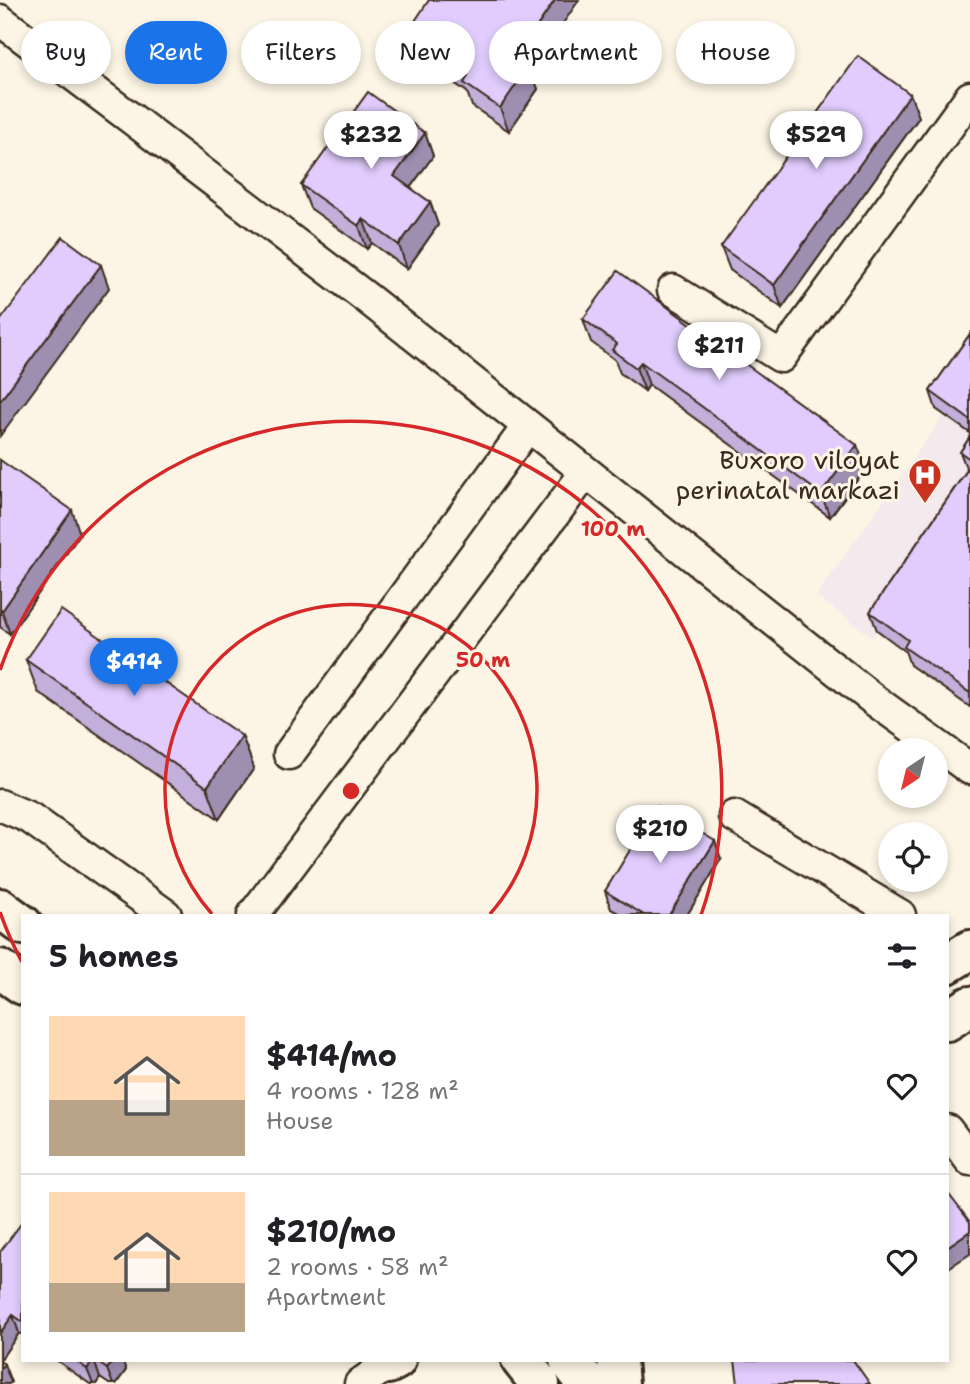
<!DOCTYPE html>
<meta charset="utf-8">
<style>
body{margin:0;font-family:"Shantell Sans",sans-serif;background:#f2f2f2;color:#202124;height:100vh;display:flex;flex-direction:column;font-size:26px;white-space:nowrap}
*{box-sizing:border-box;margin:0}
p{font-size:23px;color:#757577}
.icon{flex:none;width:38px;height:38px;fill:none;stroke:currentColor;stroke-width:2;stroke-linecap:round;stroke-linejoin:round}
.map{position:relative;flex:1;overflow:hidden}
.drawer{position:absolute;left:21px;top:914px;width:928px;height:448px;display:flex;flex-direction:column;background:#fff;border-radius:0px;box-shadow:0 4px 10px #0003}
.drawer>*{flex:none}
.top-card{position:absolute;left:21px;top:21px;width:929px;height:63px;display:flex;gap:14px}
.needle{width:46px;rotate:215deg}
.tools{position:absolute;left:878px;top:738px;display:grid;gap:14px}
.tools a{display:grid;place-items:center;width:70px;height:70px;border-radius:50%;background:#fff;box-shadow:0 4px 10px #0003;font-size:35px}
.price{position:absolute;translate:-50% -60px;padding:0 16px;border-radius:24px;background:#fff;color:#222;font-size:23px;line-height:46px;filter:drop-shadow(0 2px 4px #0008)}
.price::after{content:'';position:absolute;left:50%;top:42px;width:21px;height:16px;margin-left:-10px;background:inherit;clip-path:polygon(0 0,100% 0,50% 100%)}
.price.current{background:#1a73e8;color:#fff}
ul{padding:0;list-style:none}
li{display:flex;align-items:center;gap:21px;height:175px;padding:0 28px}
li+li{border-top:2px solid #e0e0e0}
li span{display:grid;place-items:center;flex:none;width:196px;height:140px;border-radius:0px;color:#555}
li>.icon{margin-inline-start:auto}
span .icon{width:84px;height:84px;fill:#fffc;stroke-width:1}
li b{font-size:30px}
h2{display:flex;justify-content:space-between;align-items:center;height:84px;padding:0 28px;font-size:30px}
.chip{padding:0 24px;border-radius:32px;background:#fff;box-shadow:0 4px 10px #0003;font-size:24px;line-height:63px}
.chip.current{background:#1a73e8;color:#fff}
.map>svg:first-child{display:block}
.built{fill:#f4e9ec}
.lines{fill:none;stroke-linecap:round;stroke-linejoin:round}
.minor-casing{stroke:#3b2a1e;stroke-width:35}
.major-casing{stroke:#3b2a1e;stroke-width:44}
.minor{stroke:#fcf5e5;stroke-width:30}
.major{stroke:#fcf5e5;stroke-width:38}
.wall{fill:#c2afda;stroke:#3b2a1e;stroke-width:2}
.shaded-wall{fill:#9e8fb1;stroke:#3b2a1e;stroke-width:2}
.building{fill:#e1ccfd;stroke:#3b2a1e;stroke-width:2}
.ring{fill:none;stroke:#d62828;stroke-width:3.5}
.labels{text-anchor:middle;stroke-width:6;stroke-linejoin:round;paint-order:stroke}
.poi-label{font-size:26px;fill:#3b2a1e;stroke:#fcf5e5;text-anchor:end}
.centre{fill:#d62828;stroke:#fcf5e5;stroke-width:3.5}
.ring-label{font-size:21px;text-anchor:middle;font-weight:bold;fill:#d62828;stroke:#fcf5e5;stroke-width:6;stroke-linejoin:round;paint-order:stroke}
</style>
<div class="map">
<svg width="970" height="1384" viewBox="0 0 970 1384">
<rect width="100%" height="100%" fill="#fcf5e5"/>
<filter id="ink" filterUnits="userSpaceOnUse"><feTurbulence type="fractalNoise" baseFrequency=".0143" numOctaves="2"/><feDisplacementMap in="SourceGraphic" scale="14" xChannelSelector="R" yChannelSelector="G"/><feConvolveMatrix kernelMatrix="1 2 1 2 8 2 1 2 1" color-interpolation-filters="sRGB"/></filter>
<g filter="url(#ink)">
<path class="built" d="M970 361V707L910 665 914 658 877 630 872 637 816 596 944 415 936 409Z"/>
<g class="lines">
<defs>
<path id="minor" d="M0 20 132 119 368 299 874 700 970 769
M673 290 781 357 970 97
M289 754 528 426
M0 805 30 818 166 915
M734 816 900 915
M253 915 586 472
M947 1130 970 1160
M360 1384 388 1364"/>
<path id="major" d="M0 908 23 925
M947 964 970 950
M0 969 23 985
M947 1021 970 1006
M521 1360 540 1384
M569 1360 587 1384
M617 1360 619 1384
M388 1364 396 1360"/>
</defs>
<use href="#minor" class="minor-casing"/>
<use href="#major" class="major-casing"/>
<use href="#minor" class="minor"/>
<use href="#major" class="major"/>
</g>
<path class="wall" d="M407 33 531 70 538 89 509 131 472 106 467 92 415 56Z
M910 94 919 117 782 308 730 270 721 247Z
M425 133 433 156 410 188 430 202 438 225 407 269 372 243 367 249 310 208 301 185Z
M583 319 866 468 830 517 649 385 645 391 620 373 615 360 591 342Z
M970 334V433L936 409 930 391Z
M970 437V707L910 665 905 651 877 630 870 612 967 470 960 452Z
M0 460 80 534 10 634 0 627Z
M26 660 242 736 254 768 219 819 38 692Z
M721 859 687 915H622L611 909 605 891Z
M23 1221V1335L19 1333 0 1360Z
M56 1360H122L126 1370 116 1384H109L100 1378 96 1384H90Z"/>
<path class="shaded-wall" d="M555 0H579L531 70 538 89 509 131 500 108 516 57Z
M910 94 919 117 782 308 774 285Z
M425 133 433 156 402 199 394 176Z
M430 202 438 225 407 269 399 245Z
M363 219 372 243 367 249 359 226Z
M101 265 109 288 0 436V401Z
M641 362 649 385 645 391 636 368Z
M857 445 866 468 830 517 821 494Z
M72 510 80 534 10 634 2 611Z
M242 736 254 768 219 819 207 787Z
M715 841 721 859 687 915H669Z
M970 1231V1254L947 1269V1247Z
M13 1315 19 1333 0 1360V1333Z
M94 1360 100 1378 96 1384H93L87 1369Z
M114 1360H122L126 1370 116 1384H113L107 1369Z
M4 1364 11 1382 9 1384H0V1369Z"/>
<path class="building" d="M429 0H555L516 57 529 66 500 108 464 83 468 76 407 33Z
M858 56 910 94 774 285 721 247Z
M368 92 425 133 394 176 430 202 399 245 363 219 359 226 301 185Z
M63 237 101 265 0 401V321Z
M618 271 857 445 821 494 641 362 636 368 612 350 617 344 583 319Z
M970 334V420L930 391Z
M970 437V459L960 452Z
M0 460 72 510 2 611 0 609Z
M970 466V693L904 647 908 640 870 612Z
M61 610 242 736 207 787 26 660Z
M657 806 715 841 669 915H644L605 891Z
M947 1192 970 1222V1231L947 1247Z
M23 1221V1322L13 1315 0 1333V1252Z
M75 1360H94L87 1369Z
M94 1360H114L107 1369Z
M735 1360H853L870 1384H738Z
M0 1361 4 1364 0 1369Z"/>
</g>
<g class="ring">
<path d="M212 914A186 186 0 1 1 490 914"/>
<path d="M22 962A371 371 0 0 1 0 912M0 670A371 371 0 1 1 701 915"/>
</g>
<defs>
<symbol id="hospital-pin" viewBox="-11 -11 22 30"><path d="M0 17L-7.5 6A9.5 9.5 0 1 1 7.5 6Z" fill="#c8321e" stroke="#fcf5e5"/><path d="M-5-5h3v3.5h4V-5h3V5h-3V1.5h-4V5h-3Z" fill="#fff"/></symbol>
</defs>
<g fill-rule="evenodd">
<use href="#hospital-pin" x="906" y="456" width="38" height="52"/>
</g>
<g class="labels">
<g class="poi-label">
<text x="900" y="469">Buxoro viloyat<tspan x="900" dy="30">perinatal markazi</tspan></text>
</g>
</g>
<circle cx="351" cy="791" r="10" class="centre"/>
<g class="ring-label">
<text x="613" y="536">100 m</text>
<text x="483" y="667">50 m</text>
</g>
</svg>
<div class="tools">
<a><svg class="needle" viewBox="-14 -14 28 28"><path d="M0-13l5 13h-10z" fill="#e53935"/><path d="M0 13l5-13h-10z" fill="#757577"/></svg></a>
<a><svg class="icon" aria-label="locate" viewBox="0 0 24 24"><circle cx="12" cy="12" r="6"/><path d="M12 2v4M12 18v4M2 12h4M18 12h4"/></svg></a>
</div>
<b class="price" style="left:371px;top:171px">$232</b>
<b class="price" style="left:816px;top:171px">$529</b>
<b class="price" style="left:719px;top:382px">$211</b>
<b class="price current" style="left:134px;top:698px">$414</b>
<b class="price" style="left:660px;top:865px">$210</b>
<div class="top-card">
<a class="chip">Buy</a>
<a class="chip current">Rent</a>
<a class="chip">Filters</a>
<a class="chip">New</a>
<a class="chip">Apartment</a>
<a class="chip">House</a>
</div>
<section class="drawer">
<h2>5 homes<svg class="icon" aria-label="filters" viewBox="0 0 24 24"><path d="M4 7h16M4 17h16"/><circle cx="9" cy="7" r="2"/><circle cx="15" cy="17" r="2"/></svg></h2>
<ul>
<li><span style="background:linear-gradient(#ffd9b3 60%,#b9a48a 0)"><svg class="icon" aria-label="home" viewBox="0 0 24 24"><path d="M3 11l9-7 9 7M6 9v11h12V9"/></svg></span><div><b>$414/mo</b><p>4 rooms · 128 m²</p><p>House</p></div><svg class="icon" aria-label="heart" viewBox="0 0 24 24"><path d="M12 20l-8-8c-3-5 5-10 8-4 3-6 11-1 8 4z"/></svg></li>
<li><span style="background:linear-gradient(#ffd9b3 65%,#b9a48a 0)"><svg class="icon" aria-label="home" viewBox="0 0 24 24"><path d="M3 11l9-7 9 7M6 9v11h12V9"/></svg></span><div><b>$210/mo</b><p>2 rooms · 58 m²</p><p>Apartment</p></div><svg class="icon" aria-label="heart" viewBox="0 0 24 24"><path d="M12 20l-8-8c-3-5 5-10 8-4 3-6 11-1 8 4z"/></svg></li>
</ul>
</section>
</div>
